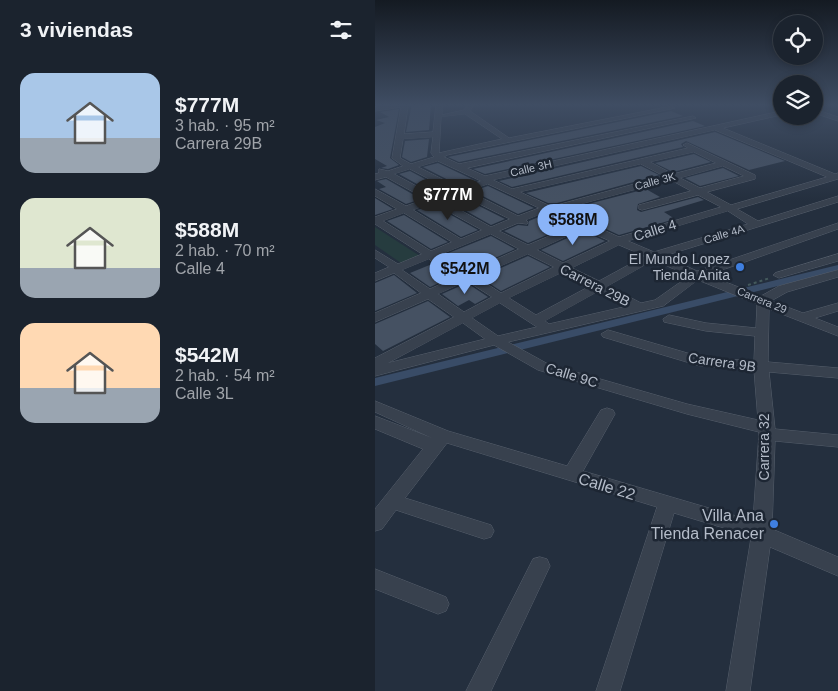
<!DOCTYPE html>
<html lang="es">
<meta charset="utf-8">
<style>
body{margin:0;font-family:Helvetica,sans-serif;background:#242b36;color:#f1f3f6;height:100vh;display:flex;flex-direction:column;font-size:19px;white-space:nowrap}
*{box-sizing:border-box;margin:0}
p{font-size:16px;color:#a0a4aa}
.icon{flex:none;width:28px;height:28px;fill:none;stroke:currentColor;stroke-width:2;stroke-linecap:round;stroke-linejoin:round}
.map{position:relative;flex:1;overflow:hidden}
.drawer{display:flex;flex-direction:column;background:#1b232e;width:375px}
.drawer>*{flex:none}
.controls{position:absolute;left:398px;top:15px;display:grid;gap:10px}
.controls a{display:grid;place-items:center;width:50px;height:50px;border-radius:50%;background:#1b232e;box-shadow:0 2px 8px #0003,0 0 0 1px #39404a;font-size:25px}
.price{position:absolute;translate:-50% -42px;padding:0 11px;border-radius:18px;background:#8ab4f8;color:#111;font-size:16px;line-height:32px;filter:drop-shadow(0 1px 2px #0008)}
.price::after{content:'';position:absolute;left:50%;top:30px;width:15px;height:11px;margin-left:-8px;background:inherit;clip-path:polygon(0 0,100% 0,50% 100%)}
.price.active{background:#222;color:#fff}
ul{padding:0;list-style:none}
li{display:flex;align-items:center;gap:15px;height:125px;padding:0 20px}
li span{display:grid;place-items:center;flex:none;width:140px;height:100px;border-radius:15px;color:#555}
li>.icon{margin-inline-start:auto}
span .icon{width:60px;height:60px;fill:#fffc;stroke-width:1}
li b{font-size:21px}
h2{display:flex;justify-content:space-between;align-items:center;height:60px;padding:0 20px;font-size:21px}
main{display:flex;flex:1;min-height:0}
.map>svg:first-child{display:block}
.green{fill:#263c3f}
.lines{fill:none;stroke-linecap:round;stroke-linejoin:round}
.canal{fill:#394c67;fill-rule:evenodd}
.building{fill:#455162}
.minor-casing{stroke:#565f6c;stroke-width:1}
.path{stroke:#44595c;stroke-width:2;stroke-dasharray:3 3;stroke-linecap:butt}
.minor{fill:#38414e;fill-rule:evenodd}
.shop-dot{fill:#3f7fe0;stroke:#1d2633;stroke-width:2}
.labels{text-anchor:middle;stroke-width:5;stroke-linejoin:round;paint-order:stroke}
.far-street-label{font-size:11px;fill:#b4bcc9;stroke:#1d2633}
.street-label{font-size:14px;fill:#b4bcc9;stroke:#1d2633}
.poi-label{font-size:14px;fill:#b4bcc9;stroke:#1d2633;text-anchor:end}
.near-street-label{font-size:16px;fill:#b4bcc9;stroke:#1d2633}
.near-poi-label{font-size:16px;fill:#b4bcc9;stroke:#1d2633;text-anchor:end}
</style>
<main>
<section class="drawer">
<h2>3 viviendas<svg class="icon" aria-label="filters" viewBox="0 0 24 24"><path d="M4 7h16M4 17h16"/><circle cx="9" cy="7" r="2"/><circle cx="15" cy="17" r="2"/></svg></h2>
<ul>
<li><span style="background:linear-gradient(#a9c7e8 65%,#9aa5b1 0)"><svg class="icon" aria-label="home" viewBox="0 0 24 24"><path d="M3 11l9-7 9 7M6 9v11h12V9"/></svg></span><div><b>$777M</b><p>3 hab. · 95 m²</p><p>Carrera 29B</p></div></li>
<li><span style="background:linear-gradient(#dfe7d0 70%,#9aa5b1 0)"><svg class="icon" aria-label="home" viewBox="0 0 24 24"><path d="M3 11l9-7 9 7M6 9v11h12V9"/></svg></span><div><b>$588M</b><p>2 hab. · 70 m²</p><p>Calle 4</p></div></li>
<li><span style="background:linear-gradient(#ffd9b3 65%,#9aa5b1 0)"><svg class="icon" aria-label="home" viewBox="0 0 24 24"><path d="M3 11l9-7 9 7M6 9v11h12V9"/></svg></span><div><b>$542M</b><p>2 hab. · 54 m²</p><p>Calle 3L</p></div></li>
</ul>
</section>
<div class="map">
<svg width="463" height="691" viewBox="0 0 463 691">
<rect width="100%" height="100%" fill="#242f3e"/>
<path class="green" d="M0 227 45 256 26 263 0 245Z"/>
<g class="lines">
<path class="canal" d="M463 265V271L0 386V378Z"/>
</g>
<path class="building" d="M37 104 56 105 54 130 31 132Z
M24 109 15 158 24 165 13 169 6 168 12 166 0 159V127L10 123 1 120 14 117 5 112Z
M296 111 308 116 84 162 73 157Z
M318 121 330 126 110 174 98 169Z
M340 132 410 161 374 170 311 141 306 144 308 147 137 187 124 181Z
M54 139 52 157 36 162 27 157 30 141Z
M319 154 336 162 298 172 280 163Z
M63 163 101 181 85 186 48 167Z
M266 166 284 175 182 203H173L151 193Z
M348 168 364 176 325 186 310 178Z
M35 171 72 191 60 194 24 174Z
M11 179 46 199 31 204 4 189 11 187 2 181Z
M113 186 159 208 143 214 98 191Z
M271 189 285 197 263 204 262 210 266 212 323 197 329 200 289 212 300 219 244 235 190 210Z
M84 196 130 219 116 225 72 200Z
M0 198 18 209 0 215Z
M58 205 103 230 86 237 42 210Z
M171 214 195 225 153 243 129 231 143 225 153 226 154 221Z
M29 215 73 242 56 249 12 221Z
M208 231 230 241 188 261 166 250Z
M116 236 140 249 93 270 66 256Z
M153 256 175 267 126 291 105 277Z
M57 264 79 276 55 287 35 273Z
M19 275 42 293 0 311V283Z
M92 283 113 297 100 304 94 300 83 306 67 294Z
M53 301 75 317 8 351 0 344V324Z"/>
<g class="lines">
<defs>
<path id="minor" d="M17 104H35L33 106 29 134 58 132 61 104H67V115L89 110 93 104H99L95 111 134 138 297 106 300 108 72 155 69 157 84 164 318 116 321 118 92 168 110 176 406 111V115L348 128 460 174 463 173V179L362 209 383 221 463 196V202L289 256 322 271 463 223V229L333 275 386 296 404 286 463 270V277L412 292 396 301 428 313 463 303V311L440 318 463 327V336L394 309 393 362 463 368V378L394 372 400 429 463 435V447L400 441 397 529 463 557V576L395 547 375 691H351L376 538 362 532 299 513 245 691H221L282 507 72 443 30 498 116 525 119 531 116 537 109 539 21 510 7 529 0 531V509L48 449 0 429V416L57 438 0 412V401L73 431 192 466 226 410 232 408 238 410 240 414 208 471 378 521 384 434V432L312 414 163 370 119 345 0 376V358L79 317 53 299 0 322V313L46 293 19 273 0 281V273L14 267 0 258V250L23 264 47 254 0 224V217L22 209 0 196V189L31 206 51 199 11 177 0 180V174L4 173V169L13 171 28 166 17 158 26 107 0 111V107ZM90 114 127 139 64 153 66 117ZM340 130 452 177 356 205 332 192 380 179V175L312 143 308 145 313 148 137 189 118 180ZM58 137 56 153 59 157 36 164 25 158 28 139ZM319 152 341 163 298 174 275 162ZM63 161 106 181 85 188 43 167ZM266 164 289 176 182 205H173L145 192ZM348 166 369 176 325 188 305 178ZM35 169 77 191 60 196 19 174ZM296 180 316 191 264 205V209L267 210 323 195 346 207 244 237 184 210ZM113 184 164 208 143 216 93 191ZM84 194 135 219 116 227 67 200ZM58 203 107 230 86 239 38 210ZM353 211 373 224 279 252 253 241ZM171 212 200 225 153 245 124 231 143 223 152 224 153 222 151 220ZM29 213 77 242 56 251 8 221ZM208 229 235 241 188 263 162 250ZM116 234 144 249 93 272 62 256ZM244 245 270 256 224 281 197 268ZM153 254 179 267 126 293 101 277ZM54 259 56 261 83 276 55 289 27 270ZM279 260 314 276 280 300 266 303 233 286ZM188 272 215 286 161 315 134 298ZM323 280 382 304 381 328 331 323 294 315 288 319 289 322 331 331 380 336 379 361 326 357 233 330 226 334 228 337 325 366 379 370 383 420 312 404 173 364 133 342 288 306ZM92 281 117 297 89 312 63 294ZM224 291 253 306 174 324 170 321ZM125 303 162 327 123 336 97 318ZM88 323 110 339 13 363Z
M439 109 463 117V121L439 113Z
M463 254V261L404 278 398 275 400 273Z
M165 557 172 559 175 566 116 691H91L158 559Z
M0 569 71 597 74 604 71 611 63 614 0 589Z"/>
</defs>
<use href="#minor" class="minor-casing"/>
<path class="path" d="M373 285 395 278"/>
<use href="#minor" class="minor"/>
</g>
<linearGradient id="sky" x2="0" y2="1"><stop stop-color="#141a22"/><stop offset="0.52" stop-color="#3f4d63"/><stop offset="1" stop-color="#3f4d63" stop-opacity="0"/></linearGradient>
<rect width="463" height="201" fill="url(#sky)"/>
<g class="shop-dot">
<circle cx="365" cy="267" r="5"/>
<circle cx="399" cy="524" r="5"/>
</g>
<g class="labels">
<g class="far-street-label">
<text transform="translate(156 168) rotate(-13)" y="4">Calle 3H</text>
<text transform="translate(280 181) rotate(-15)" y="4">Calle 3K</text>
<text transform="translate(349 234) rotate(-17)" y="4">Calle 4A</text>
<text transform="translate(387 300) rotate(22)" y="4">Carrera 29</text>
</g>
<g class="street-label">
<text transform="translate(280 230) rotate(-17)" y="5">Calle 4</text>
<text transform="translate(220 285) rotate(27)" y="5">Carrera 29B</text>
<text transform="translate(347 362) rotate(8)" y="5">Carrera 9B</text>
<text transform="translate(197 375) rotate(17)" y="5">Calle 9C</text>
<text transform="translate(389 447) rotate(-90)" y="5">Carrera 32</text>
</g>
<g class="poi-label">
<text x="355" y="264">El Mundo Lopez<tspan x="355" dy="16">Tienda Anita</tspan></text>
</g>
<g class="near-street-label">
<text transform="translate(232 486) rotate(17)" y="6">Calle 22</text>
</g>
<g class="near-poi-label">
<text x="389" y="521">Villa Ana<tspan x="389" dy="18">Tienda Renacer</tspan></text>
</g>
</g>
</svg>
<div class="controls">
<a><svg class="icon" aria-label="locate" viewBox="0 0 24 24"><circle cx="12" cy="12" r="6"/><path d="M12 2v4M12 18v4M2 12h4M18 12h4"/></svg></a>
<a><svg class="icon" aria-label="layers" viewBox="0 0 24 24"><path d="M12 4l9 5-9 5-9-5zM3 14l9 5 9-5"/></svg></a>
</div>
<b class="price active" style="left:73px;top:221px">$777M</b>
<b class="price" style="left:198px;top:246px">$588M</b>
<b class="price" style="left:90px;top:295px">$542M</b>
</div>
</main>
